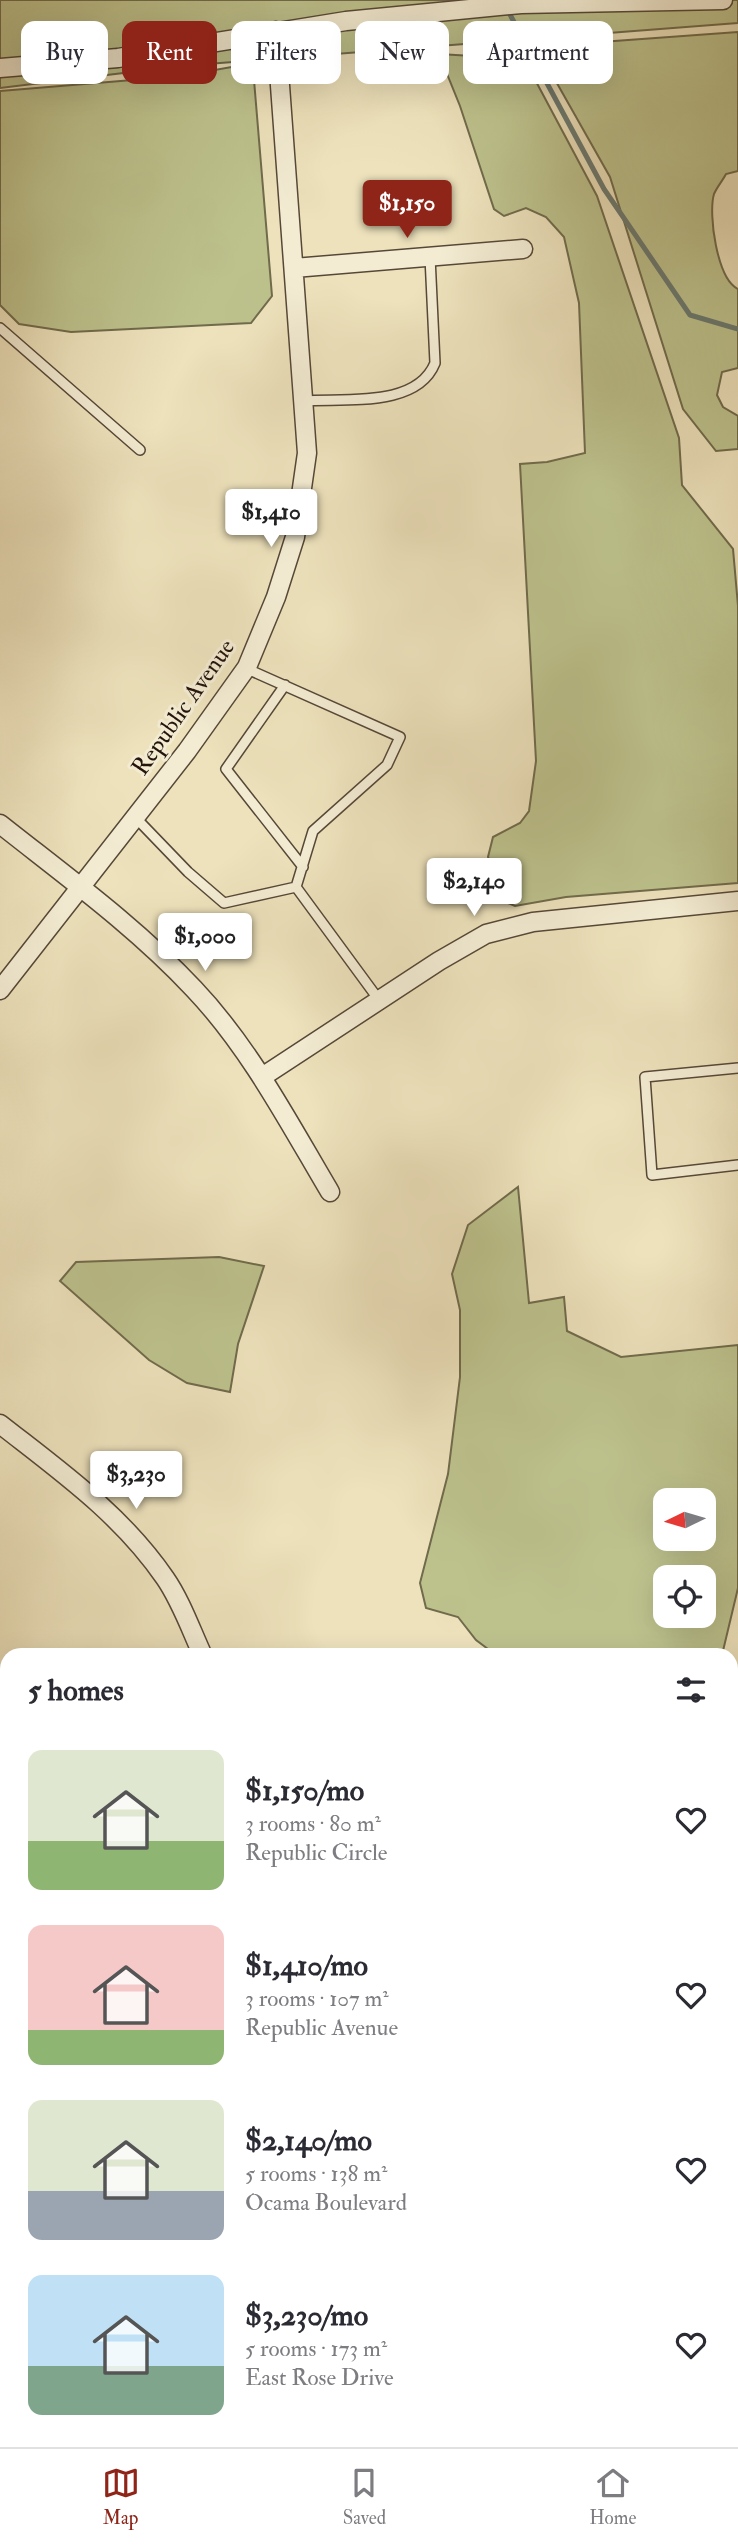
<!DOCTYPE html>
<meta charset="utf-8">
<style>
body{margin:0;font-family:"IM FELL Double Pica",serif;background:#f2f2f3;color:#2b2b33;height:100vh;display:flex;flex-direction:column;font-size:26px;white-space:nowrap}
*{box-sizing:border-box;margin:0}
p{font-size:23px;color:#7c7c81}
.icon{flex:none;width:38px;height:38px;fill:none;stroke:currentColor;stroke-width:2;stroke-linecap:round;stroke-linejoin:round}
.map{position:relative;flex:1;overflow:hidden}
.details{position:absolute;left:0px;top:1648px;width:738px;height:800px;display:flex;flex-direction:column;background:#fff;border-radius:21px 21px 0 0;box-shadow:0 7px 28px #0002}
.details>*{flex:none}
.guide{position:absolute;left:21px;top:21px;width:696px;height:63px;display:flex;gap:14px}
.needle{width:46px;rotate:265deg}
.controls{position:absolute;left:653px;top:1488px;display:grid;gap:14px}
.controls a{display:grid;place-items:center;width:63px;height:63px;border-radius:14px;background:#fff;box-shadow:0 7px 28px #0002;font-size:35px}
.price{position:absolute;translate:-50% -60px;padding:0 16px;border-radius:7px;background:#fff;color:#222;font-size:23px;line-height:46px;filter:drop-shadow(0 2px 4px #0008)}
.price::after{content:'';position:absolute;left:50%;top:42px;width:21px;height:16px;margin-left:-10px;background:inherit;clip-path:polygon(0 0,100% 0,50% 100%)}
.price.current{background:#8f2418;color:#fff}
ul{padding:0;list-style:none}
li{display:flex;align-items:center;gap:21px;height:175px;padding:0 28px}
li span{display:grid;place-items:center;flex:none;width:196px;height:140px;border-radius:14px;color:#555}
li>.icon{margin-inline-start:auto}
span .icon{width:84px;height:84px;fill:#fffc;stroke-width:1}
li b{font-size:30px}
h2{display:flex;justify-content:space-between;align-items:center;height:84px;padding:0 28px;font-size:30px}
.tag{padding:0 24px;border-radius:14px;background:#fff;box-shadow:0 7px 28px #0002;font-size:24px;line-height:63px}
.tag.current{background:#8f2418;color:#fff}
.tab-bar{display:flex;justify-content:space-around;align-items:center;height:98px;border-top:2px solid #e1e1e2;background:#fff;font-size:19px;color:#7c7c81}
.tab-bar a{display:grid;justify-items:center;gap:4px}
.tab-bar .current{color:#8f2418}
.map>svg:first-child{display:block}
.green{fill:#bdc28d;stroke:#706b4c;stroke-width:2;fill-rule:evenodd}
.lines{fill:none;stroke-linecap:round;stroke-linejoin:round}
.stream{stroke:#6a7970;stroke-width:5}
.service-casing{stroke:#564838;stroke-width:12}
.minor-casing{stroke:#564838;stroke-width:21}
.tertiary-casing{stroke:#564838;stroke-width:24}
.secondary-casing{stroke:#24140c;stroke-width:28}
.path{stroke:#24140c;stroke-width:3.5;stroke-dasharray:2 3.5;stroke-linecap:butt}
.service{stroke:#f3ecd3;stroke-width:9}
.minor{stroke:#f3ecd3;stroke-width:18}
.tertiary{stroke:#f3ecd3;stroke-width:21}
.secondary{stroke:#f3ecd3;stroke-width:24}
.labels{text-anchor:middle;stroke-width:6;stroke-linejoin:round;paint-order:stroke}
.street-label{font-size:24px;fill:#24140c;stroke:#f3ecd3}
</style>
<div class="map">
<svg width="738" height="2447" viewBox="0 0 738 2447">
<rect width="100%" height="100%" fill="#ede2bc"/>
<filter id="stains"><feTurbulence type="fractalNoise" baseFrequency=".00286" numOctaves="4"/><feColorMatrix values="0 0 0 0 .2 0 0 0 0 .09 0 0 0 0 .02 0 0 0 .5 -.17"/></filter>
<radialGradient id="worn" r=".72"><stop offset=".6" stop-color="#630" stop-opacity="0"/><stop offset="1" stop-color="#630" stop-opacity=".3"/></radialGradient>
<path class="green" d="M0 0H738V23L181 66 0 88Z
M738 32V171L726 174C723 180 717 187 714 194 708 214 717 279 738 289V368L722 372 717 395 723 407 738 416V449L716 451 683 409 610 177 541 55 546 46Z
M439 54 524 59 597 196 679 438 682 485 733 549 738 606V883L566 897 515 906 508 903 488 857 493 837 520 823 529 811 536 761 520 464 547 462 585 453 579 303 564 237 546 217 526 208 504 216 494 209 460 106Z
M237 66 254 80 272 296 251 323 71 332 19 324 0 305V91L181 76Z
M518 1187 529 1303 564 1297 567 1331 621 1357 738 1345V1588L722 1655H496L476 1640 458 1617 426 1608 420 1583 448 1474 460 1377V1310L452 1274 468 1225ZM665 1500H704V1538H665ZM665 1577H704V1615H665Z
M219 1257 264 1266 238 1344 230 1392 187 1383 149 1360 60 1281 76 1262Z
M738 1716V1886L732 1904 738 1982V2138L732 2139V1744Z
M0 2279 5 2287 6 2374 0 2420Z"/>
<g class="lines">
<path class="stream" d="M507 9 604 189 690 315 738 329"/>
<defs>
<path id="service" d="M0 328 140 450
M304 401C345 398 417 408 435 363L430 257
M245 668 400 737 387 765 313 831 296 887
M285 685 226 769 303 867
M135 817 188 872 224 903 296 887
M296 887 379 1000
M738 1068 645 1077 652 1175 738 1165"/>
<path id="minor" d="M0 68 118 58 346 21 521 4 723 0
M294 268 523 249
M0 824C67 877 136 927 194 989 250 1048 289 1123 330 1192
M0 990 187 751 247 667 276 597 295 537 307 453 276 31
M262 1077 439 961 486 934 533 922 738 901
M0 1424C60 1471 121 1514 165 1578 181 1601 191 1630 203 1656
M278 2447 279 2441"/>
<path id="tertiary" d="M0 2088 7 2173
M4 2447 7 2431"/>
<path id="secondary" d="M732 2167 738 2166
M0 2240 7 2239"/>
</defs>
<use href="#service" class="service-casing"/>
<use href="#minor" class="minor-casing"/>
<use href="#tertiary" class="tertiary-casing"/>
<use href="#secondary" class="secondary-casing"/>
<path class="path" d="M732 1822 738 1802
M520 2447 522 2441"/>
<use href="#service" class="service"/>
<use href="#minor" class="minor"/>
<use href="#tertiary" class="tertiary"/>
<use href="#secondary" class="secondary"/>
</g>
<g class="labels">
<g class="street-label">
<text transform="translate(183 707) rotate(-55)" y="8">Republic Avenue</text>
</g>
</g>
<rect width="100%" height="100%" filter="url(#stains)"/>
<rect width="100%" height="100%" fill="url(#worn)"/>
</svg>
<div class="controls">
<a><svg class="needle" viewBox="-14 -14 28 28"><path d="M0-13l5 13h-10z" fill="#e53935"/><path d="M0 13l5-13h-10z" fill="#7c7c81"/></svg></a>
<a><svg class="icon" aria-label="locate" viewBox="0 0 24 24"><circle cx="12" cy="12" r="6"/><path d="M12 2v4M12 18v4M2 12h4M18 12h4"/></svg></a>
</div>
<b class="price current" style="left:407px;top:240px">$1,150</b>
<b class="price" style="left:271px;top:549px">$1,410</b>
<b class="price" style="left:474px;top:918px">$2,140</b>
<b class="price" style="left:205px;top:973px">$1,000</b>
<b class="price" style="left:136px;top:1511px">$3,230</b>
<div class="guide">
<a class="tag">Buy</a>
<a class="tag current">Rent</a>
<a class="tag">Filters</a>
<a class="tag">New</a>
<a class="tag">Apartment</a>
</div>
<section class="details">
<h2>5 homes<svg class="icon" aria-label="filters" viewBox="0 0 24 24"><path d="M4 7h16M4 17h16"/><circle cx="9" cy="7" r="2"/><circle cx="15" cy="17" r="2"/></svg></h2>
<ul>
<li><span style="background:linear-gradient(#dfe7d0 65%,#8fb573 0)"><svg class="icon" aria-label="home" viewBox="0 0 24 24"><path d="M3 11l9-7 9 7M6 9v11h12V9"/></svg></span><div><b>$1,150/mo</b><p>3 rooms · 80 m²</p><p>Republic Circle</p></div><svg class="icon" aria-label="heart" viewBox="0 0 24 24"><path d="M12 20l-8-8c-3-5 5-10 8-4 3-6 11-1 8 4z"/></svg></li>
<li><span style="background:linear-gradient(#f6c9c9 75%,#8fb573 0)"><svg class="icon" aria-label="home" viewBox="0 0 24 24"><path d="M3 11l9-7 9 7M6 9v11h12V9"/></svg></span><div><b>$1,410/mo</b><p>3 rooms · 107 m²</p><p>Republic Avenue</p></div><svg class="icon" aria-label="heart" viewBox="0 0 24 24"><path d="M12 20l-8-8c-3-5 5-10 8-4 3-6 11-1 8 4z"/></svg></li>
<li><span style="background:linear-gradient(#dfe7d0 65%,#9aa5b1 0)"><svg class="icon" aria-label="home" viewBox="0 0 24 24"><path d="M3 11l9-7 9 7M6 9v11h12V9"/></svg></span><div><b>$2,140/mo</b><p>5 rooms · 138 m²</p><p>Ocama Boulevard</p></div><svg class="icon" aria-label="heart" viewBox="0 0 24 24"><path d="M12 20l-8-8c-3-5 5-10 8-4 3-6 11-1 8 4z"/></svg></li>
<li><span style="background:linear-gradient(#bfe0f5 65%,#7fa58c 0)"><svg class="icon" aria-label="home" viewBox="0 0 24 24"><path d="M3 11l9-7 9 7M6 9v11h12V9"/></svg></span><div><b>$3,230/mo</b><p>5 rooms · 173 m²</p><p>East Rose Drive</p></div><svg class="icon" aria-label="heart" viewBox="0 0 24 24"><path d="M12 20l-8-8c-3-5 5-10 8-4 3-6 11-1 8 4z"/></svg></li>
</ul>
</section>
</div>
<nav class="tab-bar">
<a class="current"><svg class="icon" aria-label="map" viewBox="0 0 24 24"><path d="M3 6l6-2 6 2 6-2v14l-6 2-6-2-6 2zM9 4v14M15 6v14"/></svg>Map</a>
<a><svg class="icon" aria-label="saved" viewBox="0 0 24 24"><path d="M7 4h10v16l-5-4-5 4z"/></svg>Saved</a>
<a><svg class="icon" aria-label="home" viewBox="0 0 24 24"><path d="M3 11l9-7 9 7M6 9v11h12V9"/></svg>Home</a>
</nav>
